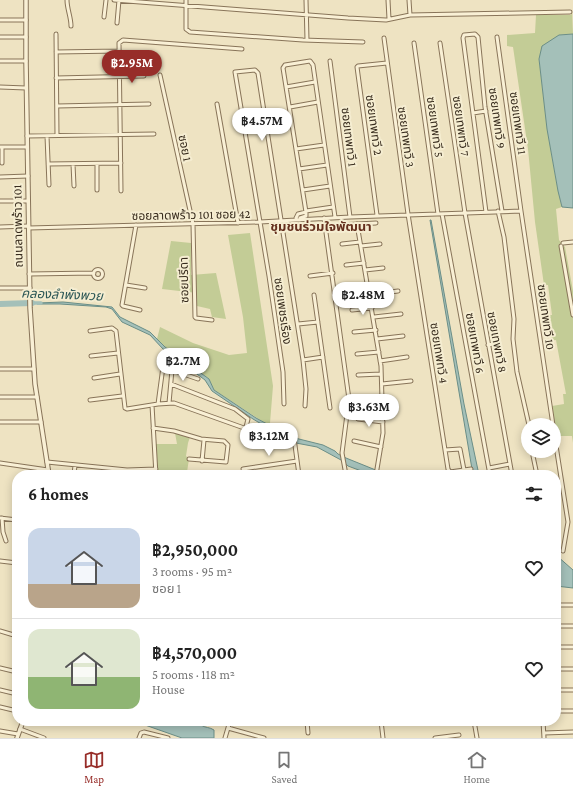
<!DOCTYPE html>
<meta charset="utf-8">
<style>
body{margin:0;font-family:"Crimson Pro","Noto Sans Thai",serif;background:#f2f2f2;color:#222;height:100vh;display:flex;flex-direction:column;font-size:15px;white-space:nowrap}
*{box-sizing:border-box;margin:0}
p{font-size:13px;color:#767676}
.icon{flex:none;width:22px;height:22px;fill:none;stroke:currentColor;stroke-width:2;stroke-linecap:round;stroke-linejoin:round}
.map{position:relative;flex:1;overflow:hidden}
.details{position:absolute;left:12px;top:470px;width:549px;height:256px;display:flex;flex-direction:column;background:#fff;border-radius:16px;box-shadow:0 2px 10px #0003}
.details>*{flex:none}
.tools{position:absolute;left:521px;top:418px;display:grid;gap:8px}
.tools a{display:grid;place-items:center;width:40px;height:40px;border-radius:50%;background:#fff;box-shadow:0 2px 10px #0003;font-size:20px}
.price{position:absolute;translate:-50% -34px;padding:0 9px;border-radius:14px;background:#fff;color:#222;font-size:13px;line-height:26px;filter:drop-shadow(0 1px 2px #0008)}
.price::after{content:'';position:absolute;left:50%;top:24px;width:12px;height:9px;margin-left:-6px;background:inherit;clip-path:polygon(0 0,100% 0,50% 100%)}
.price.active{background:#972d29;color:#fff}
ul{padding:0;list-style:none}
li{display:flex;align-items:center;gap:12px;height:100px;padding:0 16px}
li+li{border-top:1px solid #e0e0e0}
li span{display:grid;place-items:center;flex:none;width:112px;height:80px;border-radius:12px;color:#555}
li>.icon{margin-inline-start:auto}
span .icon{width:48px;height:48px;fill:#fffc;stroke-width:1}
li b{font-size:17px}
h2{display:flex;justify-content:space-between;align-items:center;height:48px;padding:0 16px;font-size:17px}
.menu{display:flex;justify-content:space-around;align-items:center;height:56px;border-top:1px solid #e0e0e0;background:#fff;font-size:11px;color:#767676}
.menu a{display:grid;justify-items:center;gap:2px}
.menu .active{color:#972d29}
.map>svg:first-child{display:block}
.green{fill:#c3cc96}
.water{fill:#a4c0b9;stroke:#6b8e87}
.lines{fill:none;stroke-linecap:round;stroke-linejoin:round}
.canal{stroke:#a4c0b9;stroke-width:3.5}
.river{stroke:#a4c0b9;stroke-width:6}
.minor-casing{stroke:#887459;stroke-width:5}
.tertiary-casing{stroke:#887459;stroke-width:5.5}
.minor{stroke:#f9f0d5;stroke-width:3}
.tertiary{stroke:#f9f0d5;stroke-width:3.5}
.labels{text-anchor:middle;stroke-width:4;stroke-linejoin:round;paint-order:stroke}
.street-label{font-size:12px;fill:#372b1d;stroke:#f5edd1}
.neighbourhood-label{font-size:13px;font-weight:bold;fill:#642f1d;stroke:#f5edd1}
.water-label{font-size:13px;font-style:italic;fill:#2c5756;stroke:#f5edd1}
</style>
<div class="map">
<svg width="573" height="738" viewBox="0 0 573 738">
<rect width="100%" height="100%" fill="#eee3c2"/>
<path class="green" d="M572 10 573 34 559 35 539 59C545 108 550 158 562 207L556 209 559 240 565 247 573 291V443L572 436H556L552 406 564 404 563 394H566L556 340 552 341 547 315H552L548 285H544L535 222 528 149 513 47 507 46V35L535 33 536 15H571Z
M250 233 273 386 270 423 268 425 214 390 209 379 165 347 157 339 160 327 193 343 229 355 247 353 243 317 228 235Z
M171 241 191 243V275L216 273 226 319 212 317 210 309 197 306V293L162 289Z
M175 433 190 437 188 443 186 456 189 459 187 472 201 475H179V473L157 471 156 444H177Z"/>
<path class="water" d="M573 34V208L562 207 558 191 547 129 539 59 542 46 559 35Z
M430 220H431L464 404 479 475H473Z
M63 302 112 307 120 317 150 332 165 347 209 379 214 390 256 418 291 437 323 445 335 451 338 454 346 458 388 475H372L348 466 341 460 317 447 296 443 283 437 253 419 212 391 205 380 163 349 150 335 122 322 112 309 106 307 60 304H37V303Z
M556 555 573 570V588L556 586Z
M140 721H181L189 723C195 719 196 722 201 725 205 728 210 727 214 730V738H182L145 725Z"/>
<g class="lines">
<path class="canal" d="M32 303H41"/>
<path class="river" d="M0 304 32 303"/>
<defs>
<path id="minor" d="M67 0C67 9 71 17 71 26
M114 0 348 18 386 20 410 15 570 12
M186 0V29L190 32 303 40 363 42
M306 0 307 40
M388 0 389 19
M409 0 410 15
M104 17 106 0
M0 20H26
M117 23 119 0
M56 34 57 136
M0 37H26
M497 37 521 211 553 425
M384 38 408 214 448 469 450 472 471 469
M414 43 438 214
M440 43 465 213 512 475
M56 52 119 51
M0 61H26
M330 61 350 217
M160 75 193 224 195 317 196 318 212 320
M56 78 144 76
M0 87 26 88
M286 87 315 82
M217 104 238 223
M57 106 149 104
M290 107 318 102
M473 113 486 111
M27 136 154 134
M47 136 49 185
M0 147H27
M296 149 324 145
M2 163V147
M48 164 121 163
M73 164 74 186
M97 164V190
M299 169 327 165
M0 177 28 176
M303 190 330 186
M121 191 119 43 123 40 242 49
M0 201H28
M306 211 333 207
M498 211 504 237 514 319 513 339 517 372 529 425
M486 212 463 38 464 35 475 34 478 37 485 107 502 211
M442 214 490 475
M377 215 357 67 358 66 387 63
M324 218 349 399 342 453 346 475
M297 220 296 218 298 214 306 212
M300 220V218L306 216V212L283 68 285 65 310 61 313 65 335 217
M357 224 381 366 383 433 376 475
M136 225 122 305 123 306 140 310
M339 225 376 223
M0 227 28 226
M29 228 260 222 350 217 521 211
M563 243 573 242
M342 244 360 242
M361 246 380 244
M561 246 573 315
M346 265 364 263
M93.5 274a4.5 4.5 0 1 1 9 0a4.5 4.5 0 1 1-9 0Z
M365 270 383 268
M29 274 94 273
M310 276 333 273
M126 285 145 288
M0 288H30
M349 288 368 286
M314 295 330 408
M369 295 398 291
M352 310 372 308
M374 317 401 314
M298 324 318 322
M90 331 112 328 116 331 125 408 127 409 158 404 174 403 244 428 246 427 248 419 235 409 171 384
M354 332 376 330
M377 339 403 336
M488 345 498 343
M357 354 379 352
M91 356 118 353
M303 360 323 357
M380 361 407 357
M0 369H34
M358 375 381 374
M94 378 120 374
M382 384 411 381
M0 397H37
M359 397H382
M90 400 122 396
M169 403 172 370 198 379
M158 404 165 352
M284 404 283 372 269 276 235 72 255 70 258 73 303 360 306 389 305 406
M152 405 156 475
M358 419 383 422
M0 422H41
M153 428 174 431 201 439 224 441 228 445 226 462 189 459
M554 433 568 522 563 551
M294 438 299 475
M354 441 381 447
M445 450 460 449 465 475
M534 451 533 456 537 475
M202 461 204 440
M47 462 127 470 156 469
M0 463 48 470
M489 468 510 464
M243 469 297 461
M74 475 75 465
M0 518 17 520
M2 518 3 532 6 541
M0 561 17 563
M556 605H573
M556 626H573
M0 631 17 636
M556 647H573
M0 668 17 672
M556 669H573
M0 690 17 694
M556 690H573
M0 707 17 711
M556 711H573
M91 721H92
M307 721 308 733
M381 721 383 738
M474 721 477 738
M543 721 544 738
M296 722 303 721
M474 723 543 722
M228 728 264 738
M20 729 44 738
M0 731 18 734
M544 733 573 732
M139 738 141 733 144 732 168 738
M225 738 230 721
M435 738 459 735"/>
<path id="tertiary" d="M26 0V61L30 308 35 384 49 475
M17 738 23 721"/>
</defs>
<use href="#minor" class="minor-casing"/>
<use href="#tertiary" class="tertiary-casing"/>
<use href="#minor" class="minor"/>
<use href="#tertiary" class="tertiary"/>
</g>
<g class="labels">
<g class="street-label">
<text transform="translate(497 118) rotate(82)" y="4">ซอยเทพทวี 9</text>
<text transform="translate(518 123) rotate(82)" y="4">ซอยเทพทวี 11</text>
<text transform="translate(374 125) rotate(82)" y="4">ซอยเทพทวี 2</text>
<text transform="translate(461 126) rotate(82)" y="4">ซอยเทพทวี 7</text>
<text transform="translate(435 127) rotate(82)" y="4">ซอยเทพทวี 5</text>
<text transform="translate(349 137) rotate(83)" y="4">ซอยเทพทวี 1</text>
<text transform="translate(406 137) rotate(82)" y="4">ซอยเทพทวี 3</text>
<text transform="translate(185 148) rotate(78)" y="4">ซอย 1</text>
<text transform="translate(191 215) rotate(-1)" y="4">ซอยลาดพร้าว 101 ซอย 42</text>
<text transform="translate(18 226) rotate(-91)" y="4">ถนนลาดพร้าว 101</text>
<text transform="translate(184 280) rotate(-91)" y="4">ซอยปรีดา</text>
<text transform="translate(283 311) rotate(82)" y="4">ซอยเพชรเรือง</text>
<text transform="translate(546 317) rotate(82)" y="4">ซอยเทพทวี 10</text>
<text transform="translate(497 342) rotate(79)" y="4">ซอยเทพทวี 8</text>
<text transform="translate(475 343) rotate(80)" y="4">ซอยเทพทวี 6</text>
<text transform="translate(439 353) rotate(81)" y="4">ซอยเทพทวี 4</text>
</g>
<g class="neighbourhood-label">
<text x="321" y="231">ชุมชนร่วมใจพัฒนา</text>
</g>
<g class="water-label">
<text transform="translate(62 294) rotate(2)" y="5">คลองลำพังพวย</text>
</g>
</g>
</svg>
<div class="tools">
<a><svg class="icon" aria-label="layers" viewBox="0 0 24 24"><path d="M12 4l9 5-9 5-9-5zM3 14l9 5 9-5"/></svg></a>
</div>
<b class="price active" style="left:132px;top:84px">฿2.95M</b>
<b class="price" style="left:262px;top:142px">฿4.57M</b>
<b class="price" style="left:363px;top:316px">฿2.48M</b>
<b class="price" style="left:183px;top:382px">฿2.7M</b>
<b class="price" style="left:369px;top:428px">฿3.63M</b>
<b class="price" style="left:269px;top:457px">฿3.12M</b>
<section class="details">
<h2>6 homes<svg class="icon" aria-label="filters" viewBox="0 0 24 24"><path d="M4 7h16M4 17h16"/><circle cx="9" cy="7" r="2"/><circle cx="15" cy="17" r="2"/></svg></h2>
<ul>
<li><span style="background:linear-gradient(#c9d6e8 70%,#b9a48a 0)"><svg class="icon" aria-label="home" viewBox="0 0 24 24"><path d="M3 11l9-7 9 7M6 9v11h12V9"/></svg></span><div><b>฿2,950,000</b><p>3 rooms · 95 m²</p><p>ซอย 1</p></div><svg class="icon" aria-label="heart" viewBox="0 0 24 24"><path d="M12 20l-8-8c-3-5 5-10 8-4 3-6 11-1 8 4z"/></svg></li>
<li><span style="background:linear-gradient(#dfe7d0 60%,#8fb573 0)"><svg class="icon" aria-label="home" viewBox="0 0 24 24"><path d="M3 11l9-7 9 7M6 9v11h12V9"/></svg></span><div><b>฿4,570,000</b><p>5 rooms · 118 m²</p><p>House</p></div><svg class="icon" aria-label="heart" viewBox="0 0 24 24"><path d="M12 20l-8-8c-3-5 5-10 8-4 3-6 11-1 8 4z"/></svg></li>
</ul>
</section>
</div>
<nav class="menu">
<a class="active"><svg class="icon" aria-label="map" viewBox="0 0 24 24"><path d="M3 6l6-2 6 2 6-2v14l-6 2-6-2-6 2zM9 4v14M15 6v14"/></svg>Map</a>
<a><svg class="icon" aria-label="saved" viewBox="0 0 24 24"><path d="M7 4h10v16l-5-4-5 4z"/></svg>Saved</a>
<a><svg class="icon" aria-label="home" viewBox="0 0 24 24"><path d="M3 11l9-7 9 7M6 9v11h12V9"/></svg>Home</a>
</nav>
